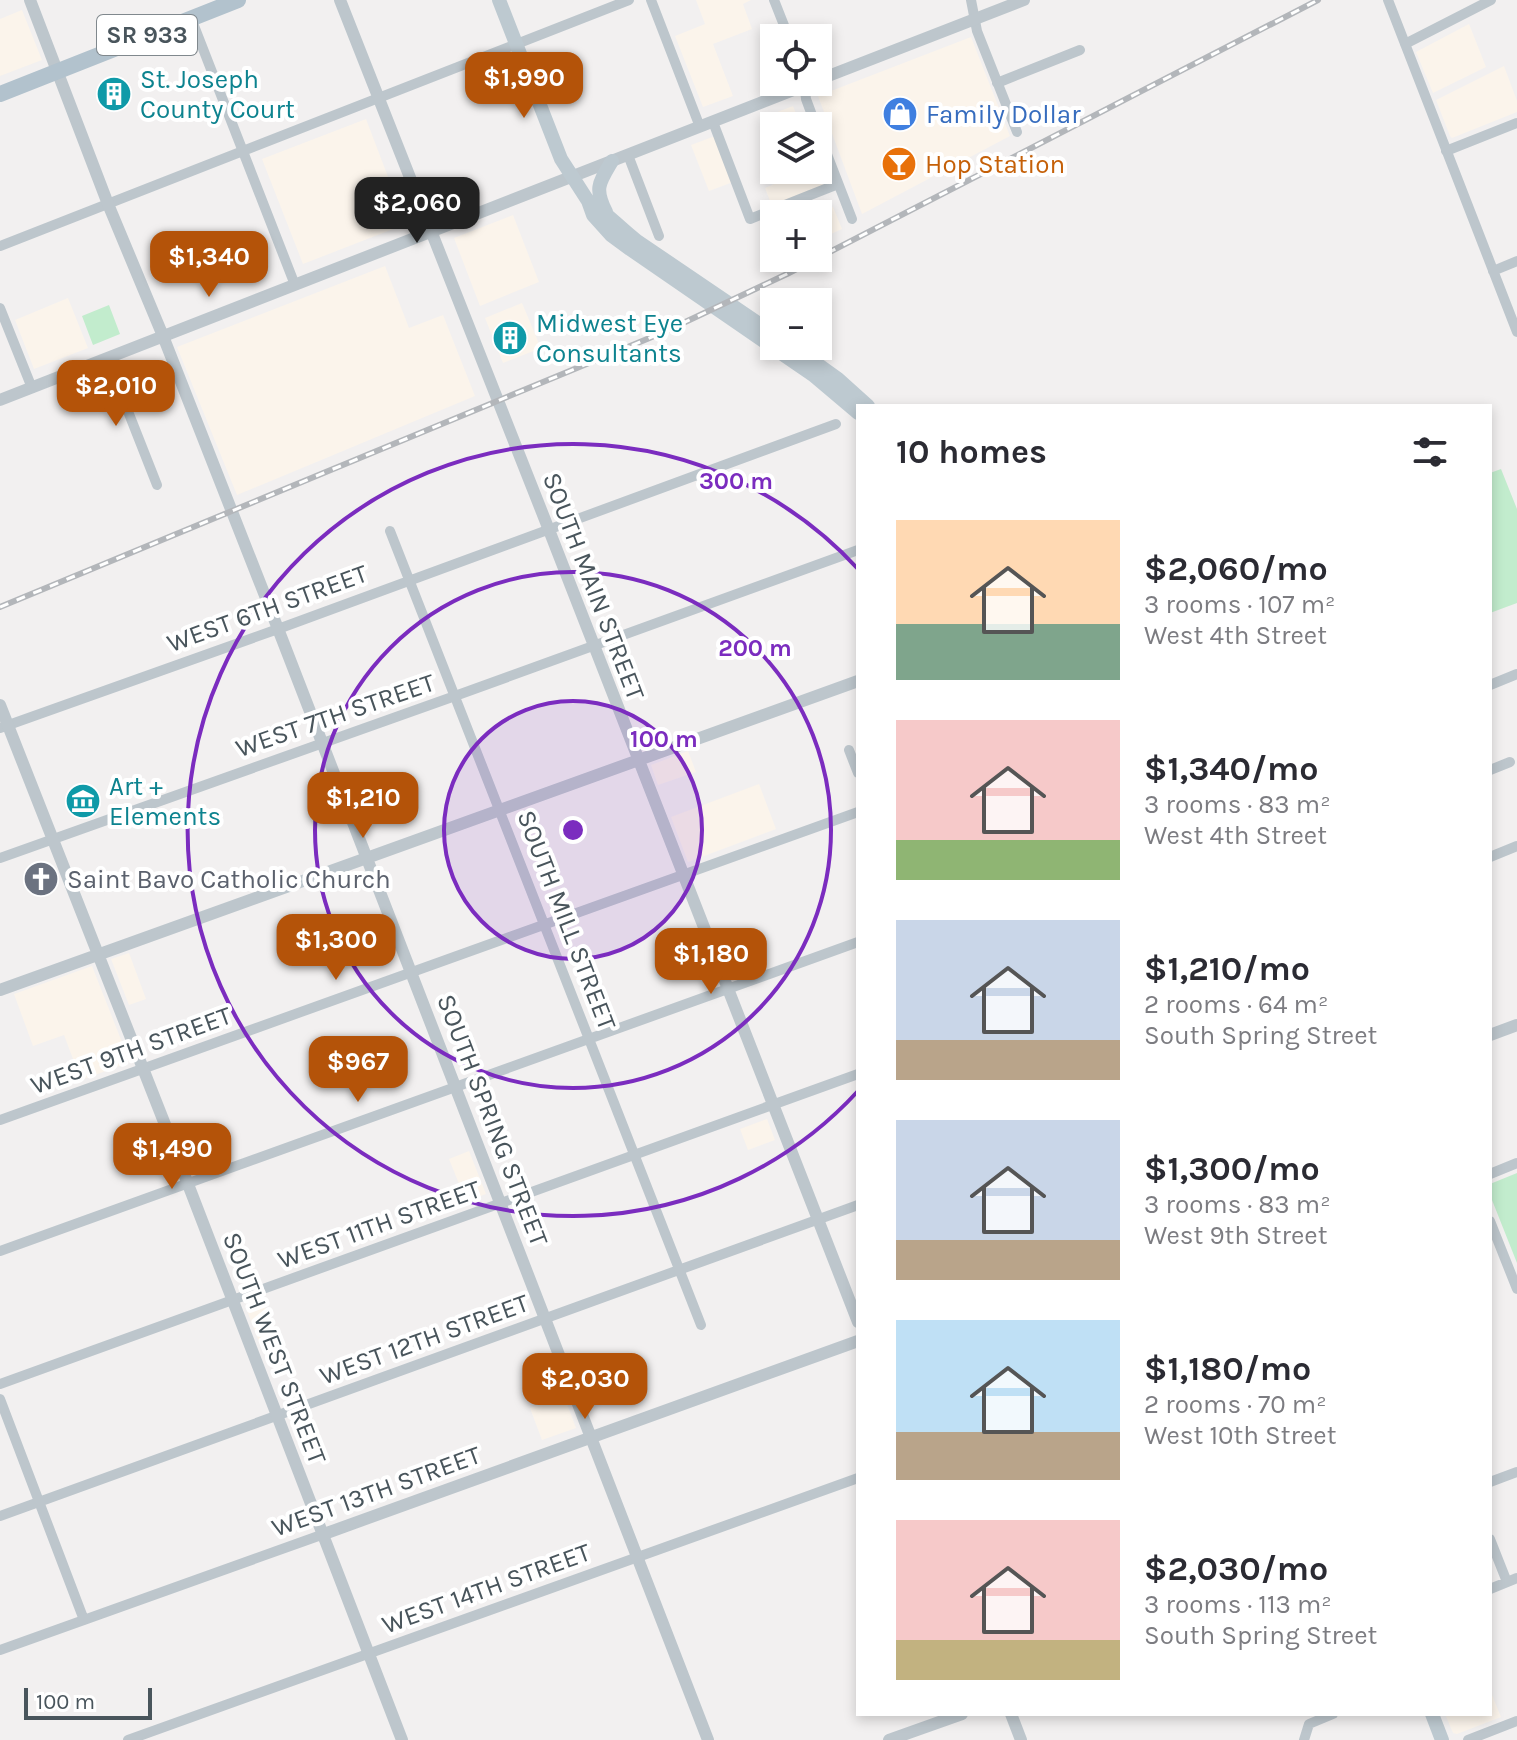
<!DOCTYPE html>
<meta charset="utf-8">
<style>
body{margin:0;font-family:Karla,sans-serif;background:#f7f7f7;color:#2b2b33;height:100vh;display:flex;flex-direction:column;font-size:30px;white-space:nowrap}
*{box-sizing:border-box;margin:0}
p{font-size:26px;color:#7c7c81}
.icon{flex:none;width:44px;height:44px;fill:none;stroke:currentColor;stroke-width:2;stroke-linecap:round;stroke-linejoin:round}
.map{position:relative;flex:1;overflow:hidden}
.panel{position:absolute;left:856px;top:404px;width:636px;height:1312px;display:flex;flex-direction:column;background:#fff;border-radius:0px;box-shadow:0 4px 12px #0003}
.panel>*{flex:none}
.buttons{position:absolute;left:760px;top:24px;display:grid;gap:16px}
.buttons a{display:grid;place-items:center;width:72px;height:72px;border-radius:0px;background:#fff;box-shadow:0 4px 12px #0003;font-size:40px}
.scale{position:absolute;left:24px;bottom:20px;width:128px;box-sizing:border-box;padding-left:8px;border:4px solid #49555c;border-top:0;font-size:22px;line-height:28px;white-space:nowrap;color:#49555c;-webkit-text-stroke:6px #fff;paint-order:stroke}
.price{position:absolute;translate:-50% -68px;padding:0 18px;border-radius:16px;background:#b45309;color:#fff;font-size:26px;line-height:52px;filter:drop-shadow(0 2px 4px #0008)}
.price::after{content:'';position:absolute;left:50%;top:48px;width:24px;height:18px;margin-left:-12px;background:inherit;clip-path:polygon(0 0,100% 0,50% 100%)}
.price.active{background:#222;color:#fff}
ul{padding:0;list-style:none}
li{display:flex;align-items:center;gap:24px;height:200px;padding:0 40px}
li span{display:grid;place-items:center;flex:none;width:224px;height:160px;border-radius:0px;color:#555}
li>.icon{margin-inline-start:auto}
span .icon{width:96px;height:96px;fill:#fffc;stroke-width:1}
li b{font-size:34px}
h2{display:flex;justify-content:space-between;align-items:center;height:96px;padding:0 40px;font-size:34px}
.map>svg:first-child{display:block}
.commercial{fill:#fbf4eb}
.green{fill:#c2eccd}
.lines{fill:none;stroke-linecap:round;stroke-linejoin:round}
.minor{stroke:#bdc6cc;stroke-width:10}
.tertiary{stroke:#bdc6cc;stroke-width:12}
.secondary{stroke:#bdc9d0;stroke-width:14}
.primary{stroke:#b2c2cd;stroke-width:16}
.rail-casing{stroke:#b3b6ba;stroke-width:6}
.rail{stroke:#fff;stroke-width:3;stroke-dasharray:9;stroke-linecap:butt}
.ring{fill:none;stroke:#7b2cbf;stroke-width:4}
.labels{text-anchor:middle;stroke-width:8;stroke-linejoin:round;paint-order:stroke}
.shield{fill:#fff;stroke:#80888d;stroke-width:2}
.shield-label{font-size:24px;font-weight:bold;fill:#49555c}
.culture-label{font-size:26px;fill:#0d838f;stroke:#fff;text-anchor:start}
.shop-label{font-size:26px;fill:#366cbe;stroke:#fff;text-anchor:start}
.food-label{font-size:26px;fill:#c56008;stroke:#fff;text-anchor:start}
.street-label{font-size:26px;fill:#49555c;stroke:#fff}
.worship-label{font-size:26px;fill:#5b616d;stroke:#fff;text-anchor:start}
.centre{fill:#7b2cbf;stroke:#fff;stroke-width:4}
.ring-label{font-size:24px;text-anchor:middle;font-weight:bold;fill:#7b2cbf;stroke:#fff;stroke-width:8;stroke-linejoin:round;paint-order:stroke}
</style>
<div class="map">
<svg width="1517" height="1740" viewBox="0 0 1517 1740">
<rect width="100%" height="100%" fill="#f2f0f0"/>
<path class="commercial" d="M696 0H751L743 4 752 29 713 44 733 96 703 107 675 36 705 24Z
M22 10 42 60 0 76V19Z
M1469 24 1486 67 1433 93 1416 52Z
M971 37 1010 136 862 214 818 96Z
M1504 66 1517 101V112L1452 138 1450 136 1436 100Z
M793 106 801 126H774V135L767 116Z
M366 119 406 224 303 264 262 159Z
M715 136 733 182 709 191 691 145Z
M818 168 825 185 772 206 765 188 790 177 788 170H818Z
M833 207 842 229 818 240V214H816Z
M513 215 539 282 480 306 454 238Z
M385 266 409 328 443 315 475 396 237 495 177 347Z
M68 298 88 348 34 369 15 320Z
M522 303 540 346 536 350 503 363 485 318Z
M688 751 696 772 658 785 651 765Z
M759 784 776 829 688 862 671 817Z
M129 953 146 999 129 1005 111 959Z
M92 966 129 1060 128 1063 81 1080 64 1035 33 1046 14 994Z
M767 1119 775 1140 748 1150 740 1129Z
M469 1151 486 1194 466 1201 449 1159Z
M263 1302 280 1346 263 1352 246 1308Z
M564 1396 576 1428 542 1440 530 1408Z
M1490 1690 1501 1717 1457 1734 1453 1733 1445 1714H1490Z"/>
<path class="green" d="M109 305 120 334 93 345 82 316Z
M1501 469 1517 509V603L1490 613V473Z
M1517 1173V1263L1490 1195V1184Z"/>
<g class="lines">
<path class="minor" d="M651 0 700 127
M774 0 789 38
M971 0 977 31 1017 132
M1388 0 1517 332
M191 18 295 285
M1405 44 1491 0
M804 82 806 99 816 126
M997 83 1080 50
M713 122 750 219 838 184
M818 131 852 219
M1446 151 1517 123
M628 155 659 236
M0 246C210 164 420 83 629 0
M1493 271 1517 261
M0 308 32 388
M107 358 157 485
M390 531 701 1325
M1490 685 1517 674
M0 728 278 629 836 424
M849 750 858 773
M1490 770 1510 762
M1490 857 1517 846
M0 858 455 696 858 550
M0 1120 858 812
M1490 1174 1517 1163
M1490 1221 1517 1289
M0 1251 858 942
M0 1384 858 1074
M0 1399 84 1620
M1490 1482 1517 1472
M0 1516 858 1205
M1490 1539 1507 1582
M1490 1589 1517 1578
M0 1650 324 1534
M128 1740 858 1478
M1304 1740 1309 1724 1333 1714
M1468 1740 1517 1721"/>
<path class="tertiary" d="M30 0 108 204 163 336 282 639 708 1740
M340 0 549 530 858 1322
M818 80 1024 0
M0 400 814 82
M0 705 166 1127 402 1740
M0 990 858 681
M1490 1035 1517 1025
M324 1534 858 1341
M1011 1714 1021 1740
M889 1740 962 1714"/>
<path class="secondary" d="M499 0 561 159 588 201 593 215 611 235 630 249 813 375 858 413
M588 201C606 212 620 228 637 241L774 334
M606 212C594 188 599 183 612 161
M792 346 838 379 868 406
M1432 1714 1442 1740"/>
<path class="primary" d="M0 94 238 0"/>
<defs>
<path id="rail" d="M0 607 664 332 787 274 1318 0"/>
</defs>
<use href="#rail" class="rail-casing"/>
<use href="#rail" class="rail"/>
</g>
<circle cx="573" cy="830" r="129" fill="#7b2cbf" fill-opacity=".12"/>
<g class="ring">
<circle cx="573" cy="830" r="129"/>
<circle cx="573" cy="830" r="258"/>
<path d="M858 1091A386 386 0 1 1 858 569"/>
</g>
<defs>
<symbol id="building-disc" viewBox="-11 -11 22 22"><circle r="9.5" fill="#0f9aa8" stroke="#fff"/><path d="M-4-6H4V6H1V3H-1V6H-4ZM-2.5-4.3h1.7v1.8h-1.7ZM.8-4.3h1.7v1.8H.8ZM-2.5-1h1.7V.8h-1.7ZM.8-1h1.7V.8H.8Z" fill="#fff"/></symbol>
<symbol id="shop-disc" viewBox="-11 -11 22 22"><circle r="9.5" fill="#3f7fe0" stroke="#fff"/><path d="M-5-2.5h2.3a2.7 3.5 0 0 1 5.4 0H5L5.5 6h-11ZM-1.5-2.5h3a1.5 2.3 0 0 0-3 0Z" fill="#fff"/></symbol>
<symbol id="bar-disc" viewBox="-11 -11 22 22"><circle r="9.5" fill="#e8710a" stroke="#fff"/><path d="M-6-5H6L.8 .8V4.5H3.5V6h-7V4.5H-.8V.8Z" fill="#fff"/></symbol>
<symbol id="museum-disc" viewBox="-11 -11 22 22"><circle r="9.5" fill="#0f9aa8" stroke="#fff"/><path d="M0-6L6-3V-2H-6V-3ZM-5-1h2V3h-2ZM-1-1h2V3h-2ZM3-1h2V3H3ZM-6 4H6V6H-6Z" fill="#fff"/></symbol>
<symbol id="church-disc" viewBox="-11 -11 22 22"><circle r="9.5" fill="#6b7280" stroke="#fff"/><path d="M-1.2-6h2.4v3.5h3.3v2.4h-3.3V6h-2.4V-.1h-3.3v-2.4h3.3Z" fill="#fff"/></symbol>
</defs>
<g fill-rule="evenodd">
<use href="#building-disc" x="94" y="74" width="40" height="40"/>
<use href="#shop-disc" x="880" y="94" width="40" height="40"/>
<use href="#bar-disc" x="879" y="144" width="40" height="40"/>
<use href="#building-disc" x="490" y="318" width="40" height="40"/>
<use href="#museum-disc" x="63" y="781" width="40" height="40"/>
<use href="#church-disc" x="21" y="859" width="40" height="40"/>
</g>
<g class="labels">
<rect class="shield" x="97" y="15" width="100" height="40" rx="6"/>
<g class="shield-label">
<text x="147" y="43">SR 933</text>
</g>
<g class="culture-label">
<text x="140" y="88">St. Joseph<tspan x="140" dy="30">County Court</tspan></text>
<text x="536" y="332">Midwest Eye<tspan x="536" dy="30">Consultants</tspan></text>
<text x="109" y="795">Art +<tspan x="109" dy="30">Elements</tspan></text>
</g>
<g class="shop-label">
<text x="926" y="123">Family Dollar</text>
</g>
<g class="food-label">
<text x="925" y="173">Hop Station</text>
</g>
<g class="street-label">
<text transform="translate(594 586) rotate(69)" y="9">SOUTH MAIN STREET</text>
<text transform="translate(267 608) rotate(-20)" y="9">WEST 6TH STREET</text>
<text transform="translate(335 715) rotate(-19)" y="9">WEST 7TH STREET</text>
<text transform="translate(567 920) rotate(69)" y="9">SOUTH MILL STREET</text>
<text transform="translate(131 1050) rotate(-20)" y="9">WEST 9TH STREET</text>
<text transform="translate(493 1120) rotate(69)" y="9">SOUTH SPRING STREET</text>
<text transform="translate(379 1224) rotate(-20)" y="9">WEST 11TH STREET</text>
<text transform="translate(424 1339) rotate(-20)" y="9">WEST 12TH STREET</text>
<text transform="translate(275 1348) rotate(69)" y="9">SOUTH WEST STREET</text>
<text transform="translate(376 1491) rotate(-20)" y="9">WEST 13TH STREET</text>
<text transform="translate(486 1588) rotate(-20)" y="9">WEST 14TH STREET</text>
</g>
<g class="worship-label">
<text x="67" y="888">Saint Bavo Catholic Church</text>
</g>
</g>
<circle cx="573" cy="830" r="12" class="centre"/>
<g class="ring-label">
<text x="736" y="489">300 m</text>
<text x="755" y="656">200 m</text>
<text x="664" y="747">100 m</text>
</g>
</svg>
<div class="buttons">
<a><svg class="icon" aria-label="locate" viewBox="0 0 24 24"><circle cx="12" cy="12" r="6"/><path d="M12 2v4M12 18v4M2 12h4M18 12h4"/></svg></a>
<a><svg class="icon" aria-label="layers" viewBox="0 0 24 24"><path d="M12 4l9 5-9 5-9-5zM3 14l9 5 9-5"/></svg></a>
<a>+</a>
<a>−</a>
</div>
<div class="scale">100 m</div>
<b class="price" style="left:524px;top:120px">$1,990</b>
<b class="price active" style="left:417px;top:245px">$2,060</b>
<b class="price" style="left:209px;top:299px">$1,340</b>
<b class="price" style="left:116px;top:428px">$2,010</b>
<b class="price" style="left:363px;top:840px">$1,210</b>
<b class="price" style="left:336px;top:982px">$1,300</b>
<b class="price" style="left:711px;top:996px">$1,180</b>
<b class="price" style="left:358px;top:1104px">$967</b>
<b class="price" style="left:172px;top:1191px">$1,490</b>
<b class="price" style="left:585px;top:1421px">$2,030</b>
<section class="panel">
<h2>10 homes<svg class="icon" aria-label="filters" viewBox="0 0 24 24"><path d="M4 7h16M4 17h16"/><circle cx="9" cy="7" r="2"/><circle cx="15" cy="17" r="2"/></svg></h2>
<ul>
<li><span style="background:linear-gradient(#ffd9b3 65%,#7fa58c 0)"><svg class="icon" aria-label="home" viewBox="0 0 24 24"><path d="M3 11l9-7 9 7M6 9v11h12V9"/></svg></span><div><b>$2,060/mo</b><p>3 rooms · 107 m²</p><p>West 4th Street</p></div></li>
<li><span style="background:linear-gradient(#f6c9c9 75%,#8fb573 0)"><svg class="icon" aria-label="home" viewBox="0 0 24 24"><path d="M3 11l9-7 9 7M6 9v11h12V9"/></svg></span><div><b>$1,340/mo</b><p>3 rooms · 83 m²</p><p>West 4th Street</p></div></li>
<li><span style="background:linear-gradient(#c9d6e8 75%,#b9a48a 0)"><svg class="icon" aria-label="home" viewBox="0 0 24 24"><path d="M3 11l9-7 9 7M6 9v11h12V9"/></svg></span><div><b>$1,210/mo</b><p>2 rooms · 64 m²</p><p>South Spring Street</p></div></li>
<li><span style="background:linear-gradient(#c9d6e8 75%,#b9a48a 0)"><svg class="icon" aria-label="home" viewBox="0 0 24 24"><path d="M3 11l9-7 9 7M6 9v11h12V9"/></svg></span><div><b>$1,300/mo</b><p>3 rooms · 83 m²</p><p>West 9th Street</p></div></li>
<li><span style="background:linear-gradient(#bfe0f5 70%,#b9a48a 0)"><svg class="icon" aria-label="home" viewBox="0 0 24 24"><path d="M3 11l9-7 9 7M6 9v11h12V9"/></svg></span><div><b>$1,180/mo</b><p>2 rooms · 70 m²</p><p>West 10th Street</p></div></li>
<li><span style="background:linear-gradient(#f6c9c9 75%,#c2b280 0)"><svg class="icon" aria-label="home" viewBox="0 0 24 24"><path d="M3 11l9-7 9 7M6 9v11h12V9"/></svg></span><div><b>$2,030/mo</b><p>3 rooms · 113 m²</p><p>South Spring Street</p></div></li>
</ul>
</section>
</div>
